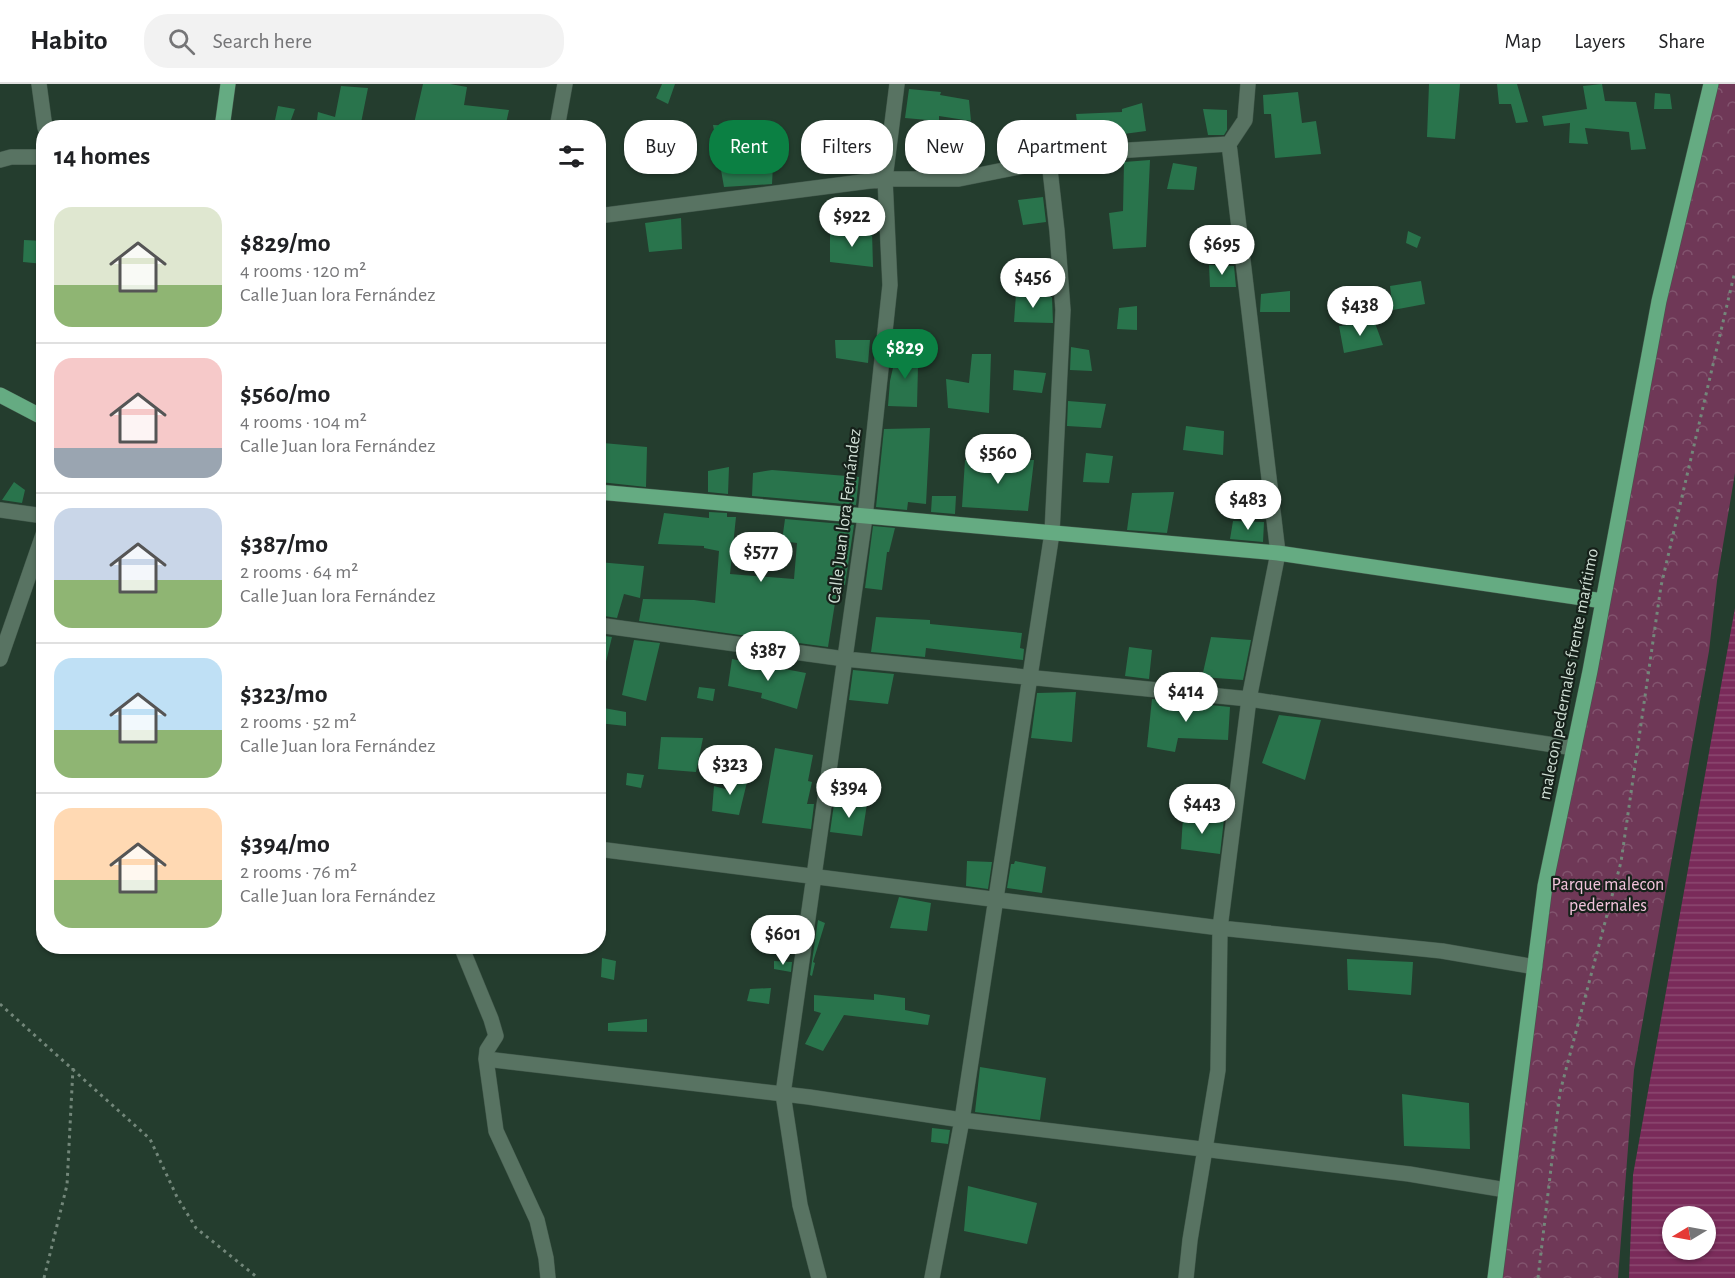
<!DOCTYPE html>
<meta charset="utf-8">
<style>
body{margin:0;font-family:"Alegreya Sans",sans-serif;background:#f2f2f2;color:#202124;height:100vh;display:flex;flex-direction:column;font-size:22px;white-space:nowrap}
*{box-sizing:border-box;margin:0}
p{font-size:20px;color:#757577}
.icon{flex:none;width:33px;height:33px;fill:none;stroke:currentColor;stroke-width:2;stroke-linecap:round;stroke-linejoin:round}
.map{position:relative;flex:1;overflow:hidden}
.sheet{position:absolute;left:36px;top:36px;width:570px;height:834px;display:flex;flex-direction:column;background:#fff;border-radius:24px;box-shadow:0 2px 4px #0004}
.sheet>*{flex:none}
.banner{position:absolute;left:624px;top:36px;width:570px;height:54px;display:flex;gap:12px}
.needle{width:39px;rotate:260deg}
.buttons{position:absolute;left:1662px;top:1122px;display:grid;gap:12px}
.buttons a{display:grid;place-items:center;width:54px;height:54px;border-radius:50%;background:#fff;box-shadow:0 2px 4px #0004;font-size:30px}
.price{position:absolute;translate:-50% -51px;padding:0 14px;border-radius:21px;background:#fff;color:#222;font-size:20px;line-height:39px;filter:drop-shadow(0 2px 3px #0008)}
.price::after{content:'';position:absolute;left:50%;top:36px;width:18px;height:14px;margin-left:-9px;background:inherit;clip-path:polygon(0 0,100% 0,50% 100%)}
.price.current{background:#0b8043;color:#fff}
ul{padding:0;list-style:none}
li{display:flex;align-items:center;gap:18px;height:150px;padding:0 18px}
li+li{border-top:2px solid #e0e0e0}
li span{display:grid;place-items:center;flex:none;width:168px;height:120px;border-radius:18px;color:#555}
li>.icon{margin-inline-start:auto}
span .icon{width:72px;height:72px;fill:#fffc;stroke-width:1}
li b{font-size:26px}
h2{display:flex;justify-content:space-between;align-items:center;height:72px;padding:0 18px;font-size:26px}
.tag{padding:0 21px;border-radius:24px;background:#fff;box-shadow:0 2px 4px #0004;font-size:21px;line-height:54px}
.tag.current{background:#0b8043;color:#fff}
header{display:flex;align-items:center;gap:36px;box-sizing:border-box;height:84px;padding:0 30px;background:#fff;border-bottom:2px solid #e0e0e0}
header strong{font-size:28px}
nav{display:flex;gap:33px;margin-inline-start:auto;font-size:21px}
.search{width:420px;height:54px;background:#f2f2f2;display:flex;align-items:center;gap:15px;box-sizing:border-box;padding:0 21px;border-radius:24px;color:#757577;font-size:22px}
.map>svg:first-child{display:block}
.park{fill:url(#park-crowns)}
.water{fill:url(#water-rules);fill-rule:evenodd}
.building{fill:#29744c}
.lines{fill:none;stroke-linecap:round;stroke-linejoin:round}
.minor-casing{stroke:#42584b;stroke-width:16}
.major-casing{stroke:#42584b;stroke-width:16}
.path{stroke:#73877a;stroke-width:3;stroke-dasharray:3 4.5;stroke-linecap:butt}
.minor{stroke:#587362;stroke-width:15}
.major{stroke:#65ab82;stroke-width:15}
.labels{text-anchor:middle;stroke-width:4.5;stroke-linejoin:round;paint-order:stroke}
.street-label{font-size:18px;fill:#d0dfd5;stroke:#16211a}
.park-label{font-size:18px;fill:#f3c4dc;stroke:#16211a}
</style>
<header>
<strong>Habito</strong>
<div class="search"><svg class="icon" aria-label="search" viewBox="0 0 24 24"><circle cx="10" cy="10" r="6"/><path d="M15 15l6 6"/></svg>Search here</div>
<nav><a>Map</a><a>Layers</a><a>Share</a></nav>
</header>
<div class="map">
<svg width="1735" height="1194" viewBox="0 0 1735 1194">
<defs>
<pattern id="park-crowns" width="20" height="18" patternUnits="userSpaceOnUse" patternTransform="scale(1.5)"><rect width="20" height="18" fill="#6f3857"/><path d="M2 6a3 3 0 1 1 6 0M12 15a3 3 0 1 1 6 0" fill="none" stroke="#82546e"/></pattern>
<pattern id="water-rules" width="6" height="5" patternUnits="userSpaceOnUse" patternTransform="scale(1.5)"><rect width="6" height="5" fill="#7a2b5a"/><path d="M0 2.5h6" fill="none" stroke="#8c4971"/></pattern>
</defs>
<rect width="100%" height="100%" fill="#243d2e"/>
<path class="park" d="M1711 0H1735V389L1717 497 1709 567 1634 986 1618 1194H1501L1551 804 1603 517Z"/>
<path class="water" d="M1735 524V1194H1629L1633 1091ZM1672 1132H1706V1166H1672Z"/>
<path class="building" d="M423 0H450L467 3 464 21 509 26 505 44H452L438 41 437 44H413Z
M662 0H675L668 20 656 14Z
M1429 0H1460L1455 55 1427 53Z
M1497 0H1517L1528 38 1516 39 1511 20H1499Z
M1602 0 1605 17 1636 18 1646 65 1631 66 1629 48 1585 44 1588 60 1569 59 1570 39 1544 42 1542 32 1587 25 1583 2Z
M341 2 368 4 360 44H316L318 28 335 33Z
M909 5 941 8 940 11 969 16 971 37 939 32V37L905 34Z
M1298 8 1302 39 1316 37 1321 70 1275 74 1271 30H1264L1263 11Z
M1655 9 1670 10 1672 25H1654Z
M1142 19 1146 47 1079 56 1076 30 1122 28V25Z
M278 22 295 25 288 44H278L279 36H275Z
M1203 25 1227 26V46L1224 51H1208Z
M713 41 775 43 772 100 724 103Z
M1150 76 1146 163 1113 165 1109 129 1123 127 1124 78Z
M1173 79 1197 83 1194 106 1167 105Z
M1043 113 1046 138 1023 141 1018 116Z
M681 134 682 165 649 168 645 139Z
M830 147H872L873 183 830 178Z
M1408 147 1421 153 1417 164 1406 159Z
M24 156 44 157V180L23 178Z
M1209 181 1234 182 1236 203H1210Z
M1421 197 1425 220 1393 226 1390 202Z
M1290 207V228H1260L1261 210Z
M1016 210 1052 213 1053 239 1014 238Z
M1137 222V246L1117 245 1119 224Z
M1375 239 1383 261 1344 269 1339 242Z
M835 256H870L868 279 836 274Z
M1071 263 1089 266 1092 287 1070 286Z
M897 266 922 269 921 282H918L917 323 888 322 890 297Z
M972 270H991L989 329 948 324 946 295 969 299Z
M1014 286 1046 289 1042 309 1013 306Z
M1068 317 1106 320 1101 344 1067 342Z
M1186 342 1224 347 1223 371 1183 366Z
M930 344 926 420 908 418 907 426 876 423 884 345Z
M603 359 647 363 646 403 600 398Z
M1086 369 1113 372 1109 399 1083 398Z
M965 376H988V379L1008 380V376H1034L1028 427 962 423Z
M729 383 728 410 708 408V387Z
M772 386 859 393 856 421 752 412 753 389Z
M14 398 25 406 22 419 2 416Z
M1174 408 1167 449 1127 446 1132 409Z
M932 412H956L955 430 931 428Z
M709 428 727 429V433H736L730 490 794 495 797 459 782 457 785 435 854 441 845 501 838 500 828 563 639 537 643 515 694 516 715 519 719 467 704 464V462L658 460 664 429 709 434Z
M1233 437 1264 438 1263 458 1230 455Z
M873 442 895 444 889 468H887L882 506 865 504Z
M598 478 644 482 640 514 624 510 617 534 598 531Z
M876 533 930 536V540L1022 549 1020 564 1024 565 1023 576 926 564 925 573 871 568Z
M598 551 612 553 603 590 598 589Z
M1211 553 1251 556 1243 596 1202 593Z
M634 556 660 559 646 617 622 611Z
M1129 563 1152 566 1149 595 1125 592Z
M732 575 806 589 797 625 761 614 762 609 728 602Z
M853 586 894 590 888 620 849 616Z
M699 603 715 605 713 617 697 614Z
M1076 608 1072 658 1031 654 1037 609Z
M1152 615 1230 623 1228 656 1178 654 1175 668 1147 663Z
M598 623 626 628V642L598 639Z
M1279 631 1321 636 1305 696 1262 679Z
M661 653 703 654 696 688 658 685Z
M775 664 813 671 808 697 812 698 807 720H814L811 745 762 739Z
M627 689 644 691 641 704 626 701Z
M731 690 748 694 739 731 712 727 714 702 729 706Z
M834 720H867L862 752 830 748Z
M1183 733 1224 735 1220 770 1181 765Z
M967 777 992 778 988 805 966 802Z
M1015 777 1046 783 1042 809 1007 804 1011 780H1014Z
M899 813 931 819 927 847 890 844Z
M818 836 825 839 813 878 815 879 812 892 810 891Z
M602 874 616 877 614 896 601 893Z
M1347 875 1413 878 1411 911 1348 906Z
M774 877 792 878 791 888 774 885Z
M771 904 769 920 747 917 750 905Z
M874 910 905 914V926L930 931 928 941 844 931 823 967 805 960 821 929 814 927V911L874 916Z
M647 935V948L608 947V939Z
M980 983 1046 994 1040 1036 975 1028Z
M1402 1010 1469 1019 1470 1065 1404 1062Z
M932 1044 950 1046 948 1060 931 1058Z
M968 1102 1037 1119 1027 1160 964 1147Z"/>
<g class="lines">
<defs>
<path id="minor" d="M39 0 45 44
M557 44 565 0
M0 76 11 73H44
M598 132 885 95H959L1049 77
M0 426 44 432
M598 541 845 575 1249 615 1574 664
M0 575 44 448
M598 765 1220 844 1442 867 1535 883
M461 862 491 935 496 952 487 966 486 975 496 1047 537 1136 546 1174 548 1194
M486 975 809 1013 962 1036 1409 1090 1506 1106
M819 1194 800 1121 783 1010 865 433 890 201 885 95 897 0
M932 1194 962 1036 1052 449 1063 226 1057 147 1049 77 1098 68 1229 60
M1186 1194 1190 1156 1218 986 1220 844 1249 615 1278 469 1229 60 1245 36 1248 0"/>
<path id="major" d="M222 44 228 0
M0 311 44 334
M598 408 1278 469 1603 517
M1495 1194 1545 802 1590 587 1659 217 1711 0"/>
</defs>
<use href="#minor" class="minor-casing"/>
<use href="#major" class="major-casing"/>
<path class="path" d="M0 920 150 1055 177 1113 196 1144 258 1194
M44 1194 67 1101 73 984
M1538 1194 1560 1008 1621 778 1661 502 1735 187"/>
<use href="#minor" class="minor"/>
<use href="#major" class="major"/>
</g>
<g class="labels">
<g class="street-label">
<text transform="translate(844 432) rotate(-83)" y="6">Calle Juan lora Fernández</text>
<text transform="translate(1568 590) rotate(-79)" y="6">malecon pedernales frente marítimo</text>
</g>
<g class="park-label">
<text x="1608" y="806">Parque malecon<tspan x="1608" dy="21">pedernales</tspan></text>
</g>
</g>
</svg>
<div class="buttons">
<a><svg class="needle" viewBox="-14 -14 28 28"><path d="M0-13l5 13h-10z" fill="#e53935"/><path d="M0 13l5-13h-10z" fill="#757577"/></svg></a>
</div>
<b class="price" style="left:852px;top:164px">$922</b>
<b class="price" style="left:1222px;top:192px">$695</b>
<b class="price" style="left:1033px;top:225px">$456</b>
<b class="price" style="left:1360px;top:253px">$438</b>
<b class="price current" style="left:905px;top:296px">$829</b>
<b class="price" style="left:998px;top:401px">$560</b>
<b class="price" style="left:1248px;top:447px">$483</b>
<b class="price" style="left:761px;top:499px">$577</b>
<b class="price" style="left:768px;top:598px">$387</b>
<b class="price" style="left:1186px;top:639px">$414</b>
<b class="price" style="left:730px;top:712px">$323</b>
<b class="price" style="left:849px;top:735px">$394</b>
<b class="price" style="left:1202px;top:751px">$443</b>
<b class="price" style="left:783px;top:882px">$601</b>
<div class="banner">
<a class="tag">Buy</a>
<a class="tag current">Rent</a>
<a class="tag">Filters</a>
<a class="tag">New</a>
<a class="tag">Apartment</a>
</div>
<section class="sheet">
<h2>14 homes<svg class="icon" aria-label="filters" viewBox="0 0 24 24"><path d="M4 7h16M4 17h16"/><circle cx="9" cy="7" r="2"/><circle cx="15" cy="17" r="2"/></svg></h2>
<ul>
<li><span style="background:linear-gradient(#dfe7d0 65%,#8fb573 0)"><svg class="icon" aria-label="home" viewBox="0 0 24 24"><path d="M3 11l9-7 9 7M6 9v11h12V9"/></svg></span><div><b>$829/mo</b><p>4 rooms · 120 m²</p><p>Calle Juan lora Fernández</p></div></li>
<li><span style="background:linear-gradient(#f6c9c9 75%,#9aa5b1 0)"><svg class="icon" aria-label="home" viewBox="0 0 24 24"><path d="M3 11l9-7 9 7M6 9v11h12V9"/></svg></span><div><b>$560/mo</b><p>4 rooms · 104 m²</p><p>Calle Juan lora Fernández</p></div></li>
<li><span style="background:linear-gradient(#c9d6e8 60%,#8fb573 0)"><svg class="icon" aria-label="home" viewBox="0 0 24 24"><path d="M3 11l9-7 9 7M6 9v11h12V9"/></svg></span><div><b>$387/mo</b><p>2 rooms · 64 m²</p><p>Calle Juan lora Fernández</p></div></li>
<li><span style="background:linear-gradient(#bfe0f5 60%,#8fb573 0)"><svg class="icon" aria-label="home" viewBox="0 0 24 24"><path d="M3 11l9-7 9 7M6 9v11h12V9"/></svg></span><div><b>$323/mo</b><p>2 rooms · 52 m²</p><p>Calle Juan lora Fernández</p></div></li>
<li><span style="background:linear-gradient(#ffd9b3 60%,#8fb573 0)"><svg class="icon" aria-label="home" viewBox="0 0 24 24"><path d="M3 11l9-7 9 7M6 9v11h12V9"/></svg></span><div><b>$394/mo</b><p>2 rooms · 76 m²</p><p>Calle Juan lora Fernández</p></div></li>
</ul>
</section>
</div>
